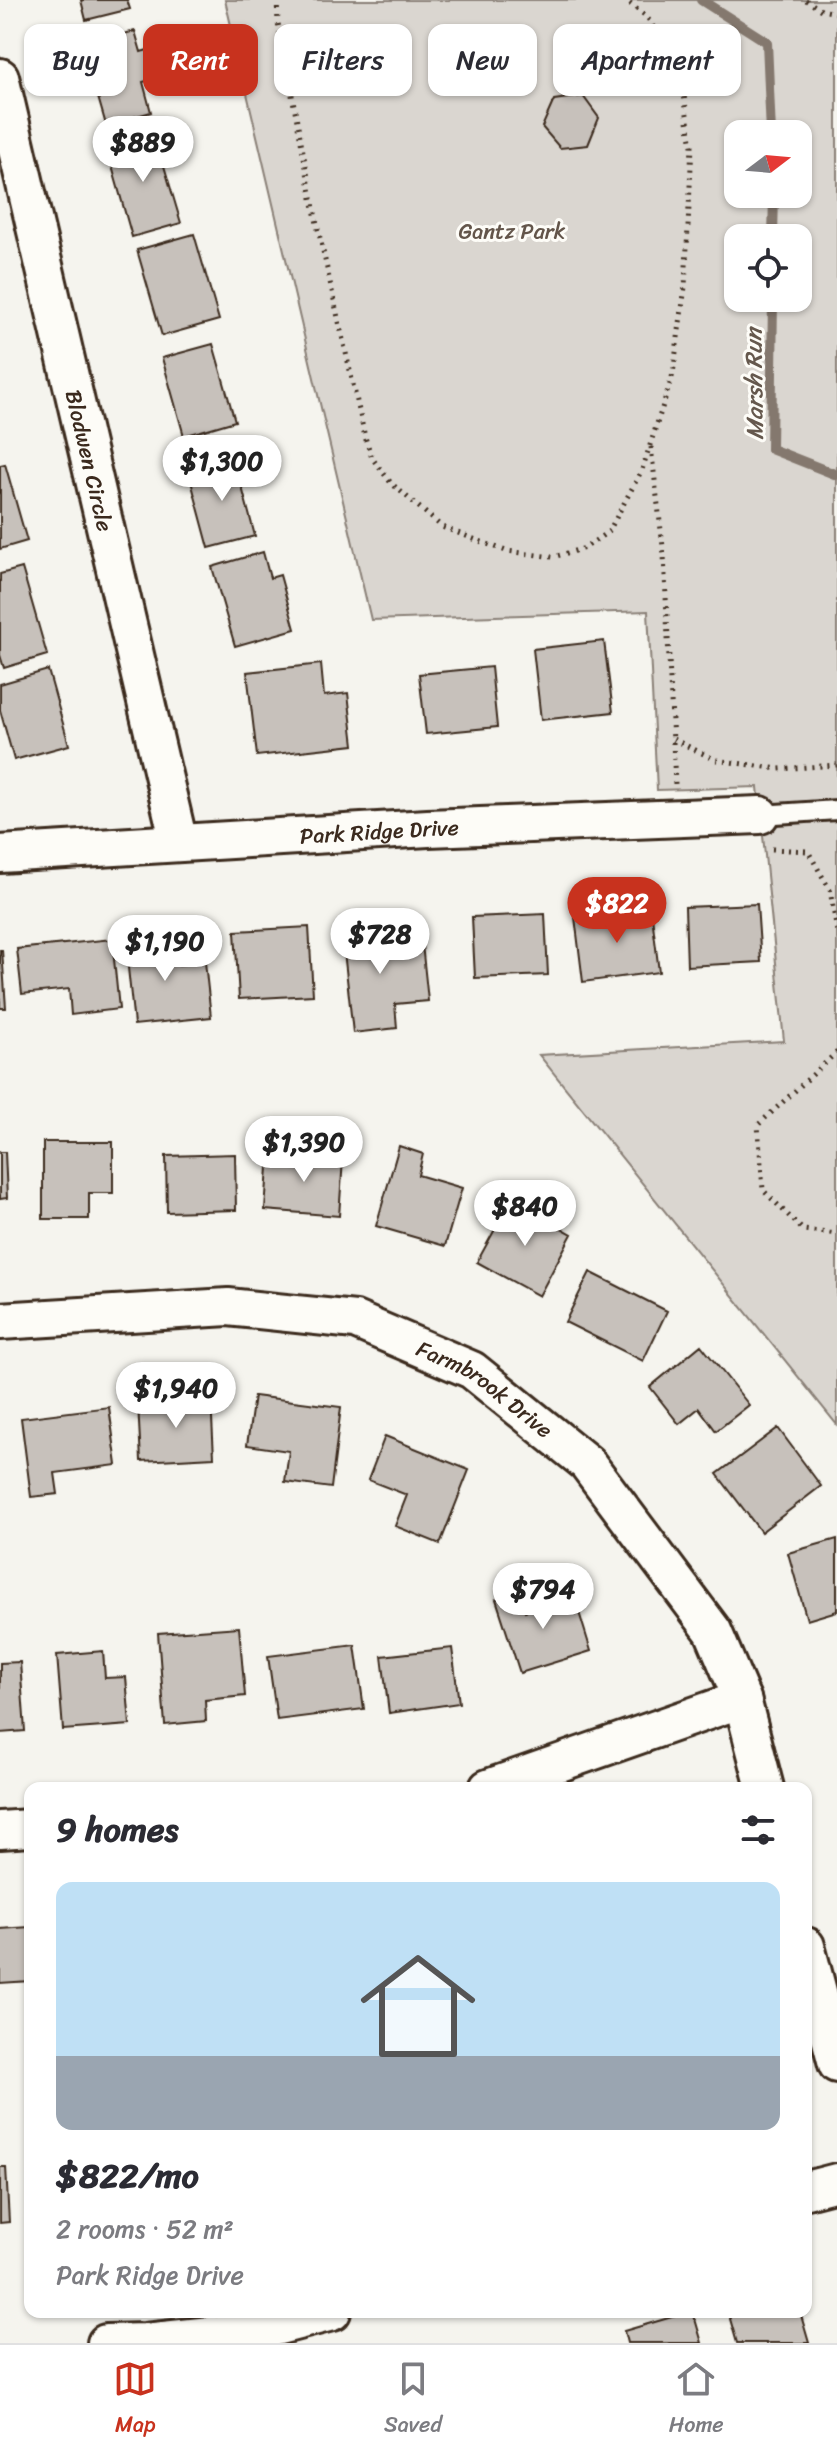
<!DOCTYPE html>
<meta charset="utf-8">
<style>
body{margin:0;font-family:Sriracha,sans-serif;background:#f2f2f3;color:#2b2b33;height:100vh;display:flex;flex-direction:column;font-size:30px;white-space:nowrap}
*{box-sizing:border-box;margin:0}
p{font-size:26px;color:#7c7c81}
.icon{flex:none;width:44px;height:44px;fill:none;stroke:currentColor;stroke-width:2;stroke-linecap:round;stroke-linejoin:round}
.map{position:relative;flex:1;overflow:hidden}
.sheet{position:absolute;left:24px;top:1782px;width:788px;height:536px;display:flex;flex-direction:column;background:#fff;border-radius:16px;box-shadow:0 2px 6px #0004}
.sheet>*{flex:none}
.banner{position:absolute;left:24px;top:24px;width:790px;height:72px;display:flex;gap:16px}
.needle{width:52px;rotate:74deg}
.fabs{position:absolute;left:724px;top:120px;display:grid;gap:16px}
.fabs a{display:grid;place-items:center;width:88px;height:88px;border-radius:16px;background:#fff;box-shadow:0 2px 6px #0004;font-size:40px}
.price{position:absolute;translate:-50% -68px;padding:0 18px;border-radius:28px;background:#fff;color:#222;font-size:26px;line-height:52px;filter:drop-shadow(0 2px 4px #0008)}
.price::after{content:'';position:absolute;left:50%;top:48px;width:24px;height:18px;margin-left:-12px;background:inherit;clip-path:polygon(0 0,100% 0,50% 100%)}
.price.selected{background:#c8321e;color:#fff}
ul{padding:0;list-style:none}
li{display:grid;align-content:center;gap:16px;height:424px;padding:0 32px}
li+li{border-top:2px solid #e1e1e2}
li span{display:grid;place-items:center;height:248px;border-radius:16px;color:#555}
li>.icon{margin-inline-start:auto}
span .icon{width:144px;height:144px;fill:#fffc;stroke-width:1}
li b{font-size:34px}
h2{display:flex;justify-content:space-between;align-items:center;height:96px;padding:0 32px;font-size:34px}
.pill{padding:0 28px;border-radius:16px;background:#fff;box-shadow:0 2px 6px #0004;font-size:28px;line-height:72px}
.pill.selected{background:#c8321e;color:#fff}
.menu{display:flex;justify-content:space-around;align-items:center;height:112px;border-top:2px solid #e1e1e2;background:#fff;font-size:22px;color:#7c7c81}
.menu a{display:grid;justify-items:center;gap:4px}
.menu .selected{color:#c8321e}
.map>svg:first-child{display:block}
.green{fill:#dad6d0;stroke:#8a8077;stroke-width:2;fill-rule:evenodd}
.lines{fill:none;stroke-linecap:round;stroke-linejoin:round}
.stream{stroke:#84786e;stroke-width:10}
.building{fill:#c7c1bb;stroke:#3b2a1e;stroke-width:2}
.lane-casing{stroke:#3b2a1e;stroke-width:24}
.street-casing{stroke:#3b2a1e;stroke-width:42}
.path{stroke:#3b2a1e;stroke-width:5;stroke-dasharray:2 6;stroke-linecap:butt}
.lane{stroke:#fdfcf7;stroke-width:18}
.street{stroke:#fdfcf7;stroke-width:36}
.labels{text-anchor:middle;stroke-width:6;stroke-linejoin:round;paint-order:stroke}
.park-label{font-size:22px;fill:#63554a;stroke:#fdfcf7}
.street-label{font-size:22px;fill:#3b2a1e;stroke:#fdfcf7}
.water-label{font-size:24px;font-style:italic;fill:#65584d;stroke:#fdfcf7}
</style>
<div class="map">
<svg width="837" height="2343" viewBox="0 0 837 2343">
<rect width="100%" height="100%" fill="#f5f4ee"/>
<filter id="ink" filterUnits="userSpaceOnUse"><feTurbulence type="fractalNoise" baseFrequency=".0125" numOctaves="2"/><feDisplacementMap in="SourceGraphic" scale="16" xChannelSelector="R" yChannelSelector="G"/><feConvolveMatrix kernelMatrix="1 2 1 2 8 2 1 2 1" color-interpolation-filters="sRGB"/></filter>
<g filter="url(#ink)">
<path class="green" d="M225 0H837V1425L539 1055 784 1041 758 787 657 790 648 611 371 620ZM738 134H798V194H738ZM738 238H798V298H738Z"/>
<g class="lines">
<path class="stream" d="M701 0 767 42 771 134
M773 238 774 194
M773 298 771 449 837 475"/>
</g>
<path class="building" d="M81 0H127L130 9 86 20Z
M135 31 141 52 151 49 159 78 143 82 151 112 106 125 83 45Z
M583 96 599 118 588 145 560 148 542 127 554 100Z
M154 132 181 223 132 237 106 145Z
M194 234 219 320 162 336 137 250Z
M213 344 235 421 184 436 162 358Z
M234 457 255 536 209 548 188 470Z
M5 464 27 541 0 549V465Z
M263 552 270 578 280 575 295 629 235 646 212 567Z
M22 568 47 655 4 668 0 655V574Z
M604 641 613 712 541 720 533 649Z
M321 664 324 696 348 693 354 745 257 756 247 672Z
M491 667 497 727 426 734 419 674Z
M48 670 69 745 14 760 0 710V684Z
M757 904 761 962 687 966 685 907Z
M651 908 659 972 583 982 575 917Z
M545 914 548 975 475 978 472 917Z
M383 920 386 948 422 944 428 1001 395 1004 397 1028 353 1033 341 924Z
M309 927 313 995 239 999 235 931Z
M172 934 176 965 205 962 211 1017 134 1025 125 939Z
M112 939 119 1009 71 1015 69 989 22 994 17 949Z
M0 950H2L6 1008H0Z
M43 1142H113V1193H89V1219H43Z
M399 1146 423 1154 418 1175 462 1188 445 1246 376 1226Z
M0 1152H5L7 1198 0 1199Z
M269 1153 343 1159 339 1216 265 1210Z
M235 1154 236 1210 167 1212 166 1156Z
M511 1200 572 1234 539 1296 477 1262Z
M590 1272 667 1311 643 1361 565 1322Z
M701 1345 749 1405 716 1431 699 1408 679 1424 650 1387Z
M254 1396 341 1407 331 1488 285 1482 289 1451 247 1445Z
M211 1399 214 1457 141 1461 138 1403Z
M109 1407 117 1465 55 1473 58 1494 31 1497 21 1418Z
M778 1428 821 1486 761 1532 717 1474Z
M385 1436 469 1470 440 1544 395 1526 407 1495 368 1480Z
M837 1539V1611L807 1620 788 1553Z
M519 1591 525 1611 574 1596 591 1651 520 1673 496 1599Z
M239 1627 245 1696 205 1700 206 1721 165 1725 158 1633Z
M355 1645 364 1709 277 1720 268 1656Z
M452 1648 459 1703 389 1713 382 1656Z
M103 1651 105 1678 126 1677 130 1725 63 1730 57 1655Z
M20 1662 25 1731 0 1733V1663Z
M30 1927V1981L0 1983V1929Z
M0 2167H6L9 2222 0 2223Z
M689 2312H693L702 2343H627L624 2331Z
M728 2312H800L809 2343H737Z"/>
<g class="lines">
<defs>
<path id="lane" d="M760 815 837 810"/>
<g id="street">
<path id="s1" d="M0 77 179 843"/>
<path id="s2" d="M0 854 428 828 760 815"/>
<path id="s3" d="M0 1321 228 1307 355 1320 472 1370 587 1463 713 1631 742 1699 765 1788"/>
<path d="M488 1788 742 1699"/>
<path d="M0 1830 30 1828"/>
<path d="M806 1946 837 2064"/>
<path d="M806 2190 837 2182"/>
<path d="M106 2343 145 2342 267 2329 332 2312"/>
</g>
</defs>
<use href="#lane" class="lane-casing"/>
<use href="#street" class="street-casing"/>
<path class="path" d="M277 0 278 23 318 229 365 437 372 458 391 483 442 527 506 551 553 557 585 548 609 531 642 470 673 374 685 287 692 146 680 70 647 17 625 0
M806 0 821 10 837 13
M651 447 664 555 675 784
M673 739 716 760 779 769 837 765
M772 849 808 851 830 890 837 932
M837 1052 758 1125 763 1190 803 1230 837 1234"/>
<use href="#lane" class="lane"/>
<use href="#street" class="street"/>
</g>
</g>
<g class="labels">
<g class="park-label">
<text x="512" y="239">Gantz Park</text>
</g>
<g class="street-label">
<text dy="8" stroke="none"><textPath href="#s1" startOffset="394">Blodwen Circle</textPath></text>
<text dy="8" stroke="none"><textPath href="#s2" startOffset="380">Park Ridge Drive</textPath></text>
<text dy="8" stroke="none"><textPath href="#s3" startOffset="504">Farmbrook Drive</textPath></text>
</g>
<g class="water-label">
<text transform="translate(754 384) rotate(-91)" y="8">Marsh Run</text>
</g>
</g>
</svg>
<div class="fabs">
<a><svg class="needle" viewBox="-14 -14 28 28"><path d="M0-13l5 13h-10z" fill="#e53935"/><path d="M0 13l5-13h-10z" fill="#7c7c81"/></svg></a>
<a><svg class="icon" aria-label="locate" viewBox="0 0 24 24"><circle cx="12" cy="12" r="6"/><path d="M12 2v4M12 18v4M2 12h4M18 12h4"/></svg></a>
</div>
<b class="price" style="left:143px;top:184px">$889</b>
<b class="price" style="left:222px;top:503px">$1,300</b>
<b class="price selected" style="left:617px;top:945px">$822</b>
<b class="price" style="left:380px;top:976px">$728</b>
<b class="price" style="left:165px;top:983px">$1,190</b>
<b class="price" style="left:304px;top:1184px">$1,390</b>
<b class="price" style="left:525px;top:1248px">$840</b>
<b class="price" style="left:176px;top:1430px">$1,940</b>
<b class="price" style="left:543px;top:1631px">$794</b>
<div class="banner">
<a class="pill">Buy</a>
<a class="pill selected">Rent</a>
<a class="pill">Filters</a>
<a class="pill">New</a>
<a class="pill">Apartment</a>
</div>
<section class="sheet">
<h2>9 homes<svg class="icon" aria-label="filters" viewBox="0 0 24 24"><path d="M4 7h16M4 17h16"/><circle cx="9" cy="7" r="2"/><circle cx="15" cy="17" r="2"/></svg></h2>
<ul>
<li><span style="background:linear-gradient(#bfe0f5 70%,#9aa5b1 0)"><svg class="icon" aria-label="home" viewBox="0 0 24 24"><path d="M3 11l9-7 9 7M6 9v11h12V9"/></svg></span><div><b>$822/mo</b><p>2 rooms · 52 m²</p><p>Park Ridge Drive</p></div></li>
</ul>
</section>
</div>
<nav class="menu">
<a class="selected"><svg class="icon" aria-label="map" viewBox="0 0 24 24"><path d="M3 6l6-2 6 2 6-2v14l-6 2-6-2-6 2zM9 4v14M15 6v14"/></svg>Map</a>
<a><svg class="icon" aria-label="saved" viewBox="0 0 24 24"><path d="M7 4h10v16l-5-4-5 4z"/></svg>Saved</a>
<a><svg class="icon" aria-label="home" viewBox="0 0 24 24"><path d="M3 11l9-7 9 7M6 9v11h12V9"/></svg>Home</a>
</nav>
